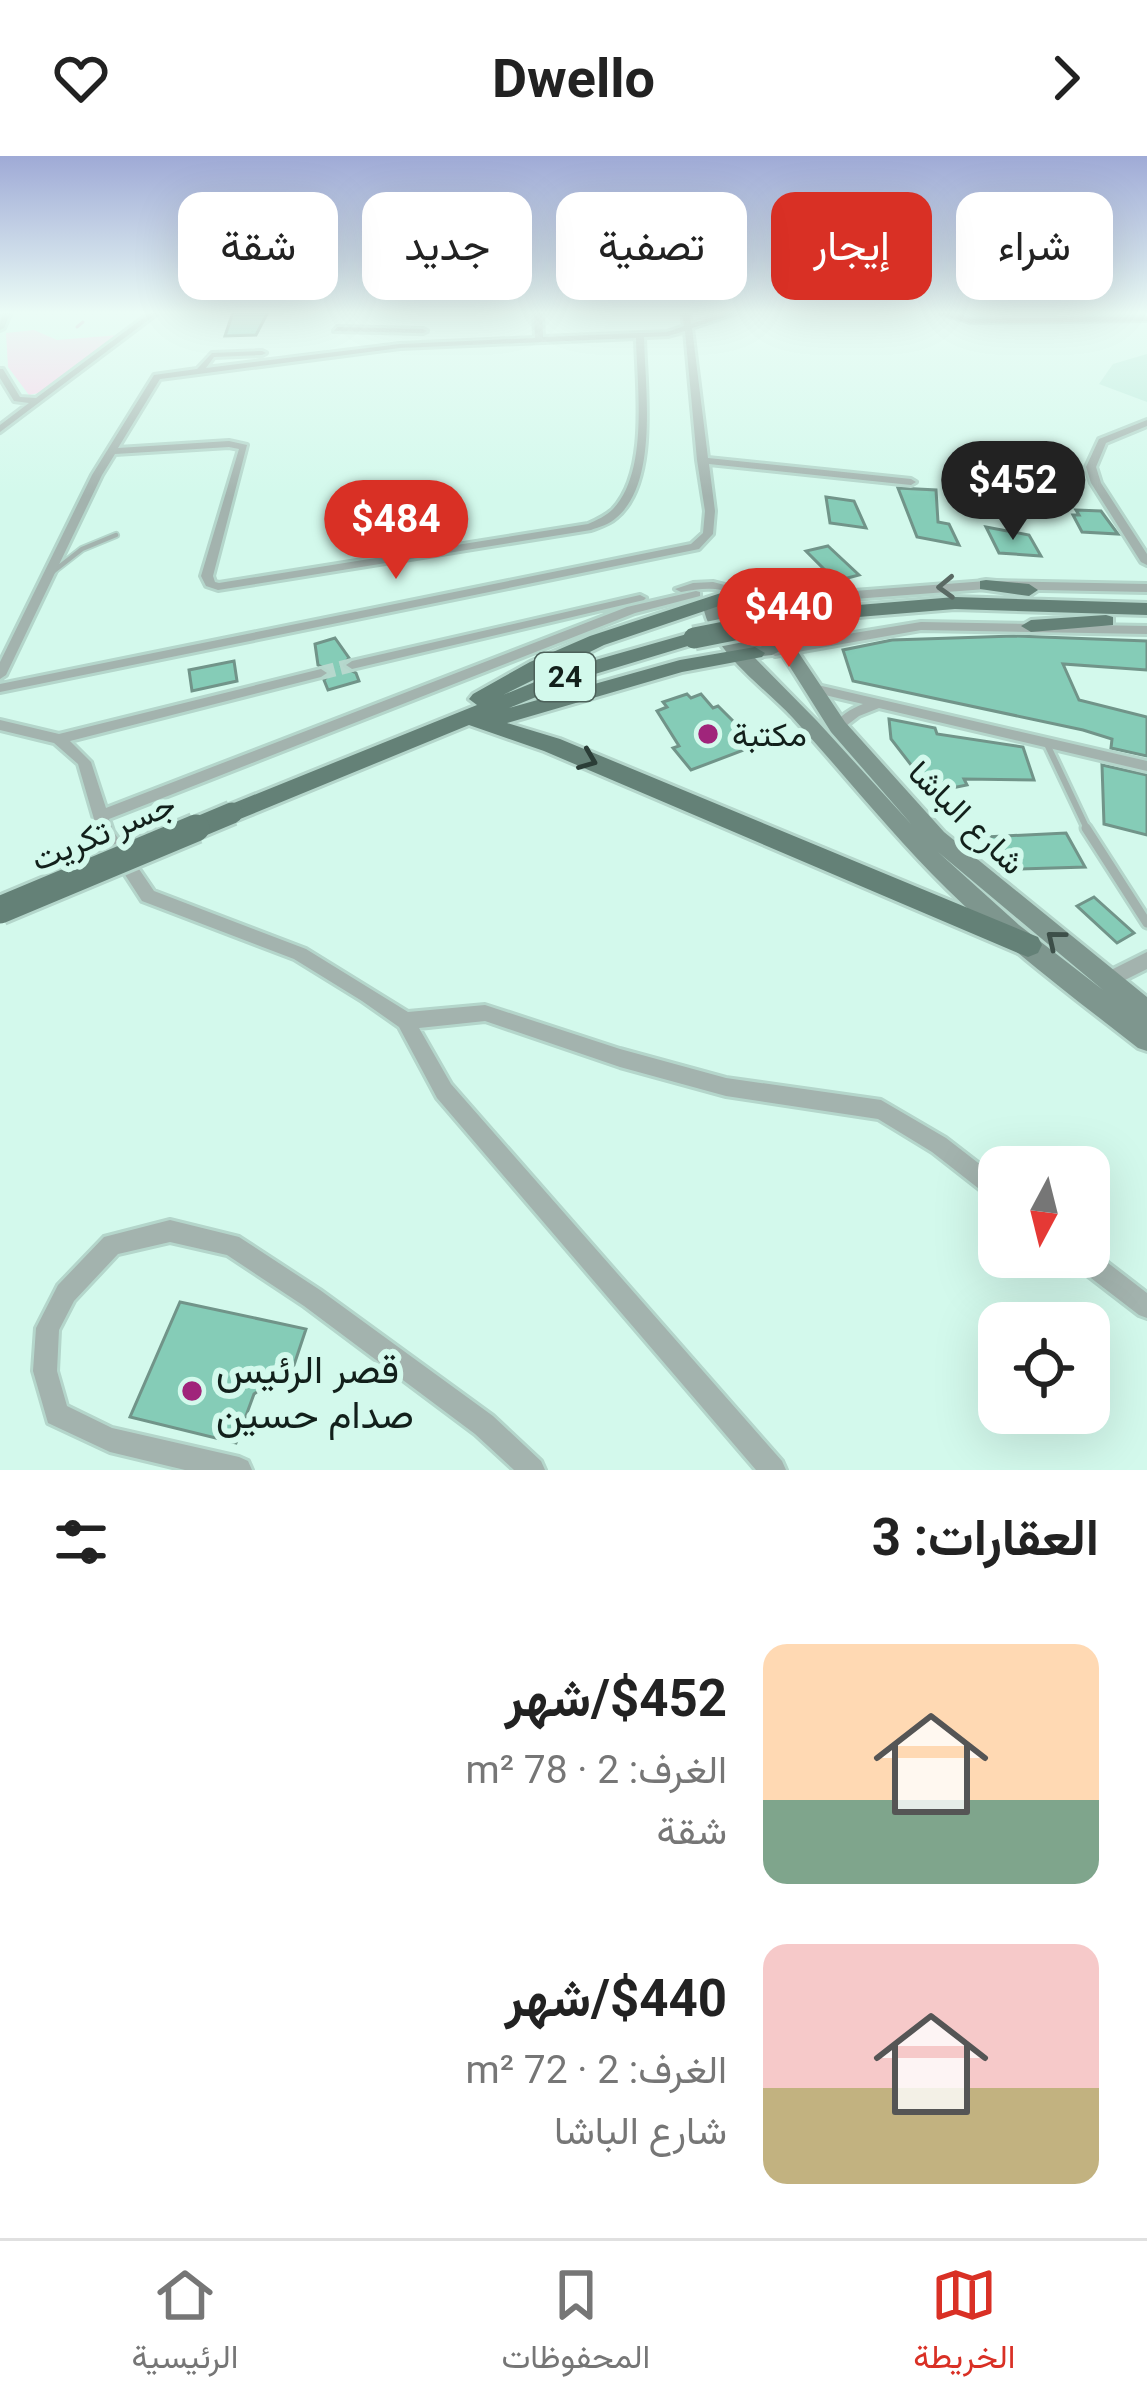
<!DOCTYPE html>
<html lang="ar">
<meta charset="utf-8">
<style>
body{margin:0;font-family:Roboto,Vazirmatn,sans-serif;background:#f6f6f6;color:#222;direction:rtl;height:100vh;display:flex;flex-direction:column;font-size:45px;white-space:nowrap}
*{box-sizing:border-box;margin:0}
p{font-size:39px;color:#767676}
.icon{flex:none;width:66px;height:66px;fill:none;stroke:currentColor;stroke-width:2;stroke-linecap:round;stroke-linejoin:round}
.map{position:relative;height:1314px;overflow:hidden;direction:ltr}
.panel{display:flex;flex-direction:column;background:#fff;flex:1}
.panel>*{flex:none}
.hud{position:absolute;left:36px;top:36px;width:1077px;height:108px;direction:rtl;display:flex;gap:24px}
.needle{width:78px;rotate:187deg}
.fabs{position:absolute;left:978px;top:990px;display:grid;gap:24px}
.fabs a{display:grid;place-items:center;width:132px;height:132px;border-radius:24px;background:#fff;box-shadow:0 12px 48px #0002;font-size:60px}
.price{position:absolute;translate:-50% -102px;padding:0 27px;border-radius:42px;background:#d93025;color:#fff;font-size:39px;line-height:78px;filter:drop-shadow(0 3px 6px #0008)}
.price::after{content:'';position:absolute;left:50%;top:72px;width:36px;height:27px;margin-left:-18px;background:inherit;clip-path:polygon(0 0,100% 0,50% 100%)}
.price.on{background:#222;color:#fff}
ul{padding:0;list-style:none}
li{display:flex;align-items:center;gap:36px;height:300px;padding:0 48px}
li span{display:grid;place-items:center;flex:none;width:336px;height:240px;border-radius:24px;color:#555}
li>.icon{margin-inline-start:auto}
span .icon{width:144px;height:144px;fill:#fffc;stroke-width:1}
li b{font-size:51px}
h2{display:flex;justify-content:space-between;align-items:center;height:144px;padding:0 48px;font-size:51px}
.pill{padding:0 42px;border-radius:24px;background:#fff;box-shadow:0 12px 48px #0002;font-size:42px;line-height:108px}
.pill.on{background:#d93025;color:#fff}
header{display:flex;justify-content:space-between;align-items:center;height:156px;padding:0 48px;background:#fff;font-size:54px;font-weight:700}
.dock{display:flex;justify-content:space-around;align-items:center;height:168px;border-top:3px solid #e0e0e0;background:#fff;font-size:33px;color:#767676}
.dock a{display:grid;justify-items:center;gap:6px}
.dock .on{color:#d93025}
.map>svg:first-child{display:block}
.built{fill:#beedde}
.green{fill:#fcd1ea}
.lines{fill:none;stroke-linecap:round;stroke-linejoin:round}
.stream{stroke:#d29bbb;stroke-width:3}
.building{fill:#85ccb7;stroke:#719489;stroke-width:3}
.minor-tunnel{stroke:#b6d8cd;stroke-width:14;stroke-dasharray:14 6;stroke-linecap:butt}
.service-far2-casing{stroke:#b4d6cb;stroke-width:8}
.service-far1-casing{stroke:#b4d6cb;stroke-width:12}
.service-casing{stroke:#b4d6cb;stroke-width:15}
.minor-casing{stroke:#b4d6cb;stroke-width:6}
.tertiary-casing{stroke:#b4d6cb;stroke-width:6}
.secondary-casing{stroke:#b4d6cb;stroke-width:6}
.primary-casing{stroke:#b4d6cb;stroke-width:6}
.service-far2{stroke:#a3b3ae;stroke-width:4.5}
.service-far1{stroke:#a3b3ae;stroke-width:6}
.service{stroke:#a3b3ae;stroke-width:9}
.minor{fill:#a3b3ae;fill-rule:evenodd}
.tertiary{fill:#a3b3ae;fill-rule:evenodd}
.secondary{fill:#7e968e;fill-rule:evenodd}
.primary{fill:#648177;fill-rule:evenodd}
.primary-bridge-far1-casing{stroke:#b4d6cb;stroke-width:27;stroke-linecap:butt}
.primary-bridge-casing{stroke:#b4d6cb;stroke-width:33;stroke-linecap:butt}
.primary-bridge-far1{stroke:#648177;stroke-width:21}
.primary-bridge{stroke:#648177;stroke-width:27}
.oneway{stroke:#5a6a64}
.oneway2{stroke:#2b3d37}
.oneway3{stroke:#3d4f49}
.poi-dot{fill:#a0257b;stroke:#d3f9ec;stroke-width:4.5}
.labels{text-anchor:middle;stroke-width:12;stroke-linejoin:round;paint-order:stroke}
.shield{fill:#d3f9ec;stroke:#4c615a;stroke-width:3}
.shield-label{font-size:30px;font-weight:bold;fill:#12201b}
.poi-label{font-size:33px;fill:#12201b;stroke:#d3f9ec;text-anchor:start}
.street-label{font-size:33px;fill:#12201b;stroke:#d3f9ec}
.near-poi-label{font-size:39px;fill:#12201b;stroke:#d3f9ec;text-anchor:start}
</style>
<header><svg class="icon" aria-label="forward" viewBox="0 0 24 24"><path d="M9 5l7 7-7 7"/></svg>Dwello<svg class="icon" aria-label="heart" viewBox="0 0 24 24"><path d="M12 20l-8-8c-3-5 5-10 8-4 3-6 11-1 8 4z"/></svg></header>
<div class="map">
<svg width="1147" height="1314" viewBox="0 0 1147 1314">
<rect width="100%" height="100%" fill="#d3f9ec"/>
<path class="built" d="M1147 198V246L1099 228 1113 208Z"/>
<path class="green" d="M34 174 57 184 119 179 43 236 29 239 8 211 6 177Z"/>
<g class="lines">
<path class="stream" d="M77 171 83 166"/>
</g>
<path class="building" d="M233 156H268L256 179 225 180Z
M898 332 936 334 938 366 949 368 959 389 917 381Z
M826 341 854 345 866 372 830 367Z
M1076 354 1101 355 1118 378 1082 376 1073 359H1079Z
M986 371 1029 379 1041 400 999 397Z
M828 390 859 419 836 425 806 395Z
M1014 480 1147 485V514L1063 508 1079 544 1147 561V600L1111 592 1112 583 1083 574 853 525 843 494 892 484Z
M335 482 349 502 342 510 356 517 359 525 328 534 324 524 331 516 318 509 315 488Z
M234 505 237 525 192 535 189 514Z
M687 538 691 542 701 538 713 552 718 550 757 589 691 614 673 592 679 590 657 555 667 551 663 546Z
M889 563 935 572 937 578 1023 591 1034 624 964 623 967 629 932 636 891 583Z
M1102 609 1147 619V679L1104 668Z
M1066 677 1085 711 1020 713 984 681Z
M1094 741 1134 777 1117 787 1077 750Z
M180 1146 306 1173 294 1209 254 1238 236 1287 130 1261Z"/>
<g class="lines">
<path class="minor-tunnel" d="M321 517 352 509"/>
<defs>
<path id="service-far2" d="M941 156 970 165 1147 163
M50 418 82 393 116 379"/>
<path id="service-far1" d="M1046 586 1088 675"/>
<path id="service" d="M1086 672 1147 767"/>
<path id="minor" d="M4 156H11L4 172 0 174V165Z
M151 156H159L0 276V269L29 247 14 245 0 222V213H3L20 241 36 242Z
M534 156H542L543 181 667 176 684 170 682 156H689L691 168 727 156H739L692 172 708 302 911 323 916 326 911 329 709 308 715 355 713 378 699 393 0 536V528L691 388 703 377 705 355 697 304 685 175 668 180 644 181C645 231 659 327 616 362 610 368 599 371 591 374L218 434 206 430 201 420 239 293 229 291 115 298 102 319 6 519 0 523V506L92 319 154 219 197 213 212 197 262 195 266 197 262 199 214 201 206 212 400 188 535 182ZM636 182C637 230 649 315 613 353 606 360 597 364 588 368L219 427 215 426 213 420 247 289 229 285 118 292 160 223 400 192Z
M337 171 423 173 427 175 423 177 334 175Z
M1147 264V270L1106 287 1096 311 1101 327 1147 398V409L1141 406 1091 327 1086 311 1099 283Z
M713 426 744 434 764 449 762 451C750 450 746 443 734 438 717 430 699 433 681 436L675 433 693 427Z
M696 435 700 436V440L635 457 109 663 113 675 154 735 306 793 408 856 485 849 620 893 726 922 881 944 946 982 999 1023V1046L992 1043 932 996 878 963 726 940 620 911 485 865 419 872 451 928 782 1305 786 1314H756L437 942 399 871 362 845 294 803 142 745 98 677 78 608 54 587 0 574V564L59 578 321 513 327 517 321 521 70 585 91 606 106 652 627 451Z
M640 439 646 442 644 444 352 513 346 509 352 505Z
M813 528 1147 605V615L879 552 859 560 838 576 833 574 831 571C840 560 850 553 863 548L808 535 806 532Z
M1147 796V813L1107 833 1101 831 1098 825 1101 819Z
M170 1064 239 1081 320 1134 493 1260 541 1305 545 1314H514L475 1278 304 1150 227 1099 170 1086 118 1098 74 1145 59 1174 57 1215 67 1250 112 1272 239 1301 248 1305 252 1314H185L110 1296 48 1267 33 1215 36 1172 58 1129 104 1081Z
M1090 1093 1147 1137V1162L1139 1159 1074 1109 1071 1101H1089Z"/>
<path id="tertiary" d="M986 425 1147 428V436L986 433 788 448 738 445 731 441 738 437 788 440Z
M921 466 1147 470V478L921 474 775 500 768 495 775 490Z"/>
<path id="secondary" d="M738 436 766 448 845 566 944 676 1147 841V895L1138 892C1073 841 1006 791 947 733 892 679 845 619 793 562 762 529 712 496 703 450L715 440ZM736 446 754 454 770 479 765 490C739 492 725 477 720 452ZM780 495 831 576 912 669 817 565 754 501 772 499ZM938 696 1103 834 1019 769Z"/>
<path id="primary" d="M986 424 1029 428 1038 434 1029 440 980 433V425Z
M721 437 730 443 728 447 604 489 503 539 571 511 687 478H701V486L585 521 509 552 680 504 755 491 765 497 762 501 682 516 507 567 560 583 1038 781 1042 789 1038 797 1028 801 1018 797 544 595 469 569 240 663 232 666 220 657 224 651 477 549 469 543 473 538 530 506 590 480Z
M955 441 1147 447V459L955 453 810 465 800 459 810 453Z
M1106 459 1113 461V469L1031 476 1021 470 1031 464Z"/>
</defs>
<use href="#service-far2" class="service-far2-casing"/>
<use href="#service-far1" class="service-far1-casing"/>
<use href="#service" class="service-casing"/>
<use href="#minor" class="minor-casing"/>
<use href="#tertiary" class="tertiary-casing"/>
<use href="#secondary" class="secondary-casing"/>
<use href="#primary" class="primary-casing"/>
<use href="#service-far2" class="service-far2"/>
<use href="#service-far1" class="service-far1"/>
<use href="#service" class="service"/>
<use href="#minor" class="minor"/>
<use href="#tertiary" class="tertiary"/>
<use href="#secondary" class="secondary"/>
<use href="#primary" class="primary"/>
<defs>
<path id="primary-bridge-far1" d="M694 482 810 459
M189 675 232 657"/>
<path id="primary-bridge" d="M0 754 196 672"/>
</defs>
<use href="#primary-bridge-far1" class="primary-bridge-far1-casing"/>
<use href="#primary-bridge" class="primary-bridge-casing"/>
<use href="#primary-bridge-far1" class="primary-bridge-far1"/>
<use href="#primary-bridge" class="primary-bridge"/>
</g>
<defs><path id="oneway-chevron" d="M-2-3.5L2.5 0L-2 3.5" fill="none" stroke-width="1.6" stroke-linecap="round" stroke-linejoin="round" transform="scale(3)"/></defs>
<use class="oneway" href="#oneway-chevron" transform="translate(946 431) rotate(178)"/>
<use class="oneway2" href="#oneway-chevron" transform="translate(588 604) rotate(22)"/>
<use class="oneway3" href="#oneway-chevron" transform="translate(1055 783) rotate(-141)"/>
<linearGradient id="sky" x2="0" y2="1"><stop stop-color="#9faad6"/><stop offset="0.46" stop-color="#ebfcf6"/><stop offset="1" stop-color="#ebfcf6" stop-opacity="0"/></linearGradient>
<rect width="1147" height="340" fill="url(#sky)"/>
<g class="poi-dot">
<circle cx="708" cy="578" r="12"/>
<circle cx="192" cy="1235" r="12"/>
</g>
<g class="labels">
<rect class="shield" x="535" y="497" width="60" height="48" rx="9"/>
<g class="shield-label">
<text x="565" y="531">24</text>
</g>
<g class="poi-label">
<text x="732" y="590">مكتبة</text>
</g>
<g class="street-label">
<text transform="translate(967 661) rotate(44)" y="12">شارع الباشا</text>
<text transform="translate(103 675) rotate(-23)" y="12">جسر تكريت</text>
</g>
<g class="near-poi-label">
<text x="216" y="1227">قصر الرئيس<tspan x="216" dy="45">صدام حسين</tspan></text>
</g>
</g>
</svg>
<div class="fabs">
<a><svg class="needle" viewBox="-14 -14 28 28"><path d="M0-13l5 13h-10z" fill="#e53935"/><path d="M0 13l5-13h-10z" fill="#767676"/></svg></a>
<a><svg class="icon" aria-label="locate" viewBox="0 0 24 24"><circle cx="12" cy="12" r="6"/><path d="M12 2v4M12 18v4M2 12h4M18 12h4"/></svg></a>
</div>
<b class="price on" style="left:1013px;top:387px">$452</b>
<b class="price" style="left:396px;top:426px">$484</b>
<b class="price" style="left:789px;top:514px">$440</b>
<div class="hud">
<a class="pill">شراء</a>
<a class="pill on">إيجار</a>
<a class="pill">تصفية</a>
<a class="pill">جديد</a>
<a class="pill">شقة</a>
</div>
</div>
<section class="panel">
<h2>العقارات: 3<svg class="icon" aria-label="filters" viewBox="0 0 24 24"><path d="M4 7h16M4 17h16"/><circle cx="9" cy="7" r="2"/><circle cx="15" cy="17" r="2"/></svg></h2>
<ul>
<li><span style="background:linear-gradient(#ffd9b3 65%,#7fa58c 0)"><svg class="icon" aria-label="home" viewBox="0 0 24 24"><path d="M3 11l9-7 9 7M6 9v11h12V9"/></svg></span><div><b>$452/شهر</b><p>الغرف: 2 · 78 m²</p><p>شقة</p></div></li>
<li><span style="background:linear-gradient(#f6c9c9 60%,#c2b280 0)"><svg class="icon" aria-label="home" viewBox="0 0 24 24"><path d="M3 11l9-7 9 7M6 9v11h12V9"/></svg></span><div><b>$440/شهر</b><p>الغرف: 2 · 72 m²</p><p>شارع الباشا</p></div></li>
</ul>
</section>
<nav class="dock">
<a class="on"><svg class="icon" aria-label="map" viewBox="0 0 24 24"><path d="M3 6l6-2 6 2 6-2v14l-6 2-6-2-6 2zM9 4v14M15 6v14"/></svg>الخريطة</a>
<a><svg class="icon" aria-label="saved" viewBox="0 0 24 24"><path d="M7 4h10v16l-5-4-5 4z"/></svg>المحفوظات</a>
<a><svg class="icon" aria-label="home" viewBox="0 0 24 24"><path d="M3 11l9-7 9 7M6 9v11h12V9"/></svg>الرئيسية</a>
</nav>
